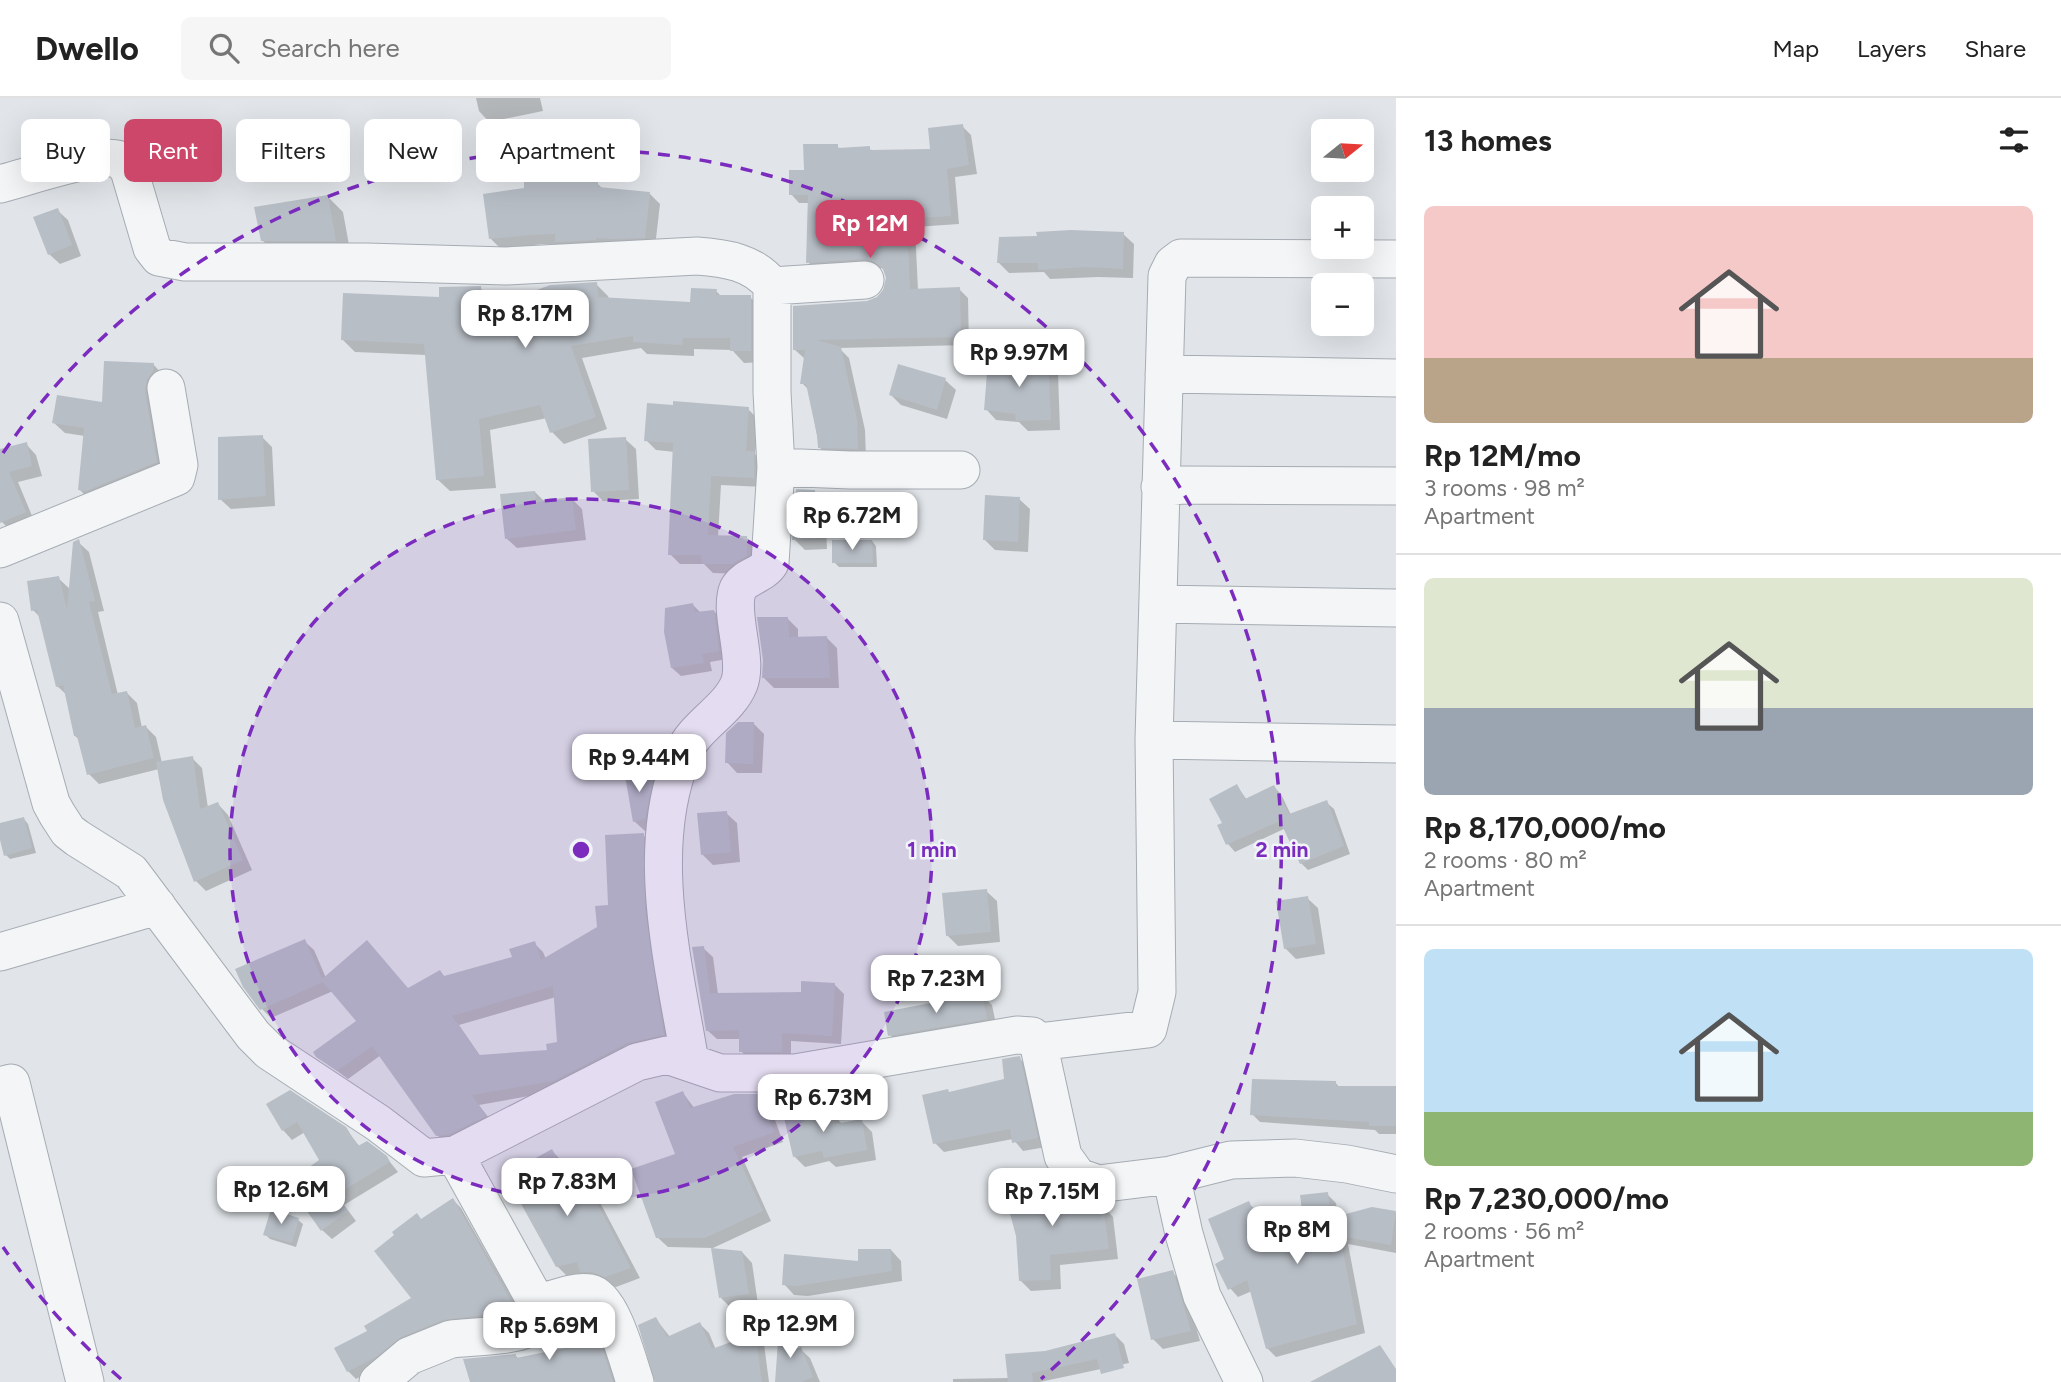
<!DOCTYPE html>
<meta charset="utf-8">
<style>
body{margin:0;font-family:Figtree,sans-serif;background:#f6f6f6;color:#222;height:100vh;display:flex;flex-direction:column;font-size:26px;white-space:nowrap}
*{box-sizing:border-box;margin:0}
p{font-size:23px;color:#767676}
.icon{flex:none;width:38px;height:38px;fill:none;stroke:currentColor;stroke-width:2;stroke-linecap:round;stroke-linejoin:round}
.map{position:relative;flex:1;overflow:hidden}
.sheet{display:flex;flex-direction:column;background:#fff;width:665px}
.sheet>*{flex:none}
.top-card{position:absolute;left:21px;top:21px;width:665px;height:63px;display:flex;gap:14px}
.needle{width:46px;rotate:72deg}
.fabs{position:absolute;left:1311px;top:21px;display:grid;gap:14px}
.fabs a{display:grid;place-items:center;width:63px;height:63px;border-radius:10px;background:#fff;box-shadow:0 7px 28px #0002;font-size:35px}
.price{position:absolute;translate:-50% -60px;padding:0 16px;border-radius:14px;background:#fff;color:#222;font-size:23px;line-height:46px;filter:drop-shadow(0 2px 4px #0008)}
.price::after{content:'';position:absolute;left:50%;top:42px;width:21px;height:16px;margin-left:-10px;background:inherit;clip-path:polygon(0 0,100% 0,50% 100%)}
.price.selected{background:#cc4769;color:#fff}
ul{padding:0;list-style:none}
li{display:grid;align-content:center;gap:14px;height:371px;padding:0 28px}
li+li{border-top:2px solid #e0e0e0}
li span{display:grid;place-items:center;height:217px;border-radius:10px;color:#555}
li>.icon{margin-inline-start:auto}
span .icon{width:126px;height:126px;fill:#fffc;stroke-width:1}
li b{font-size:30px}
h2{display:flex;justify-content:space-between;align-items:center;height:84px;padding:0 28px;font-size:30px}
.pill{padding:0 24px;border-radius:10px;background:#fff;box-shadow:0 7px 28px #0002;font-size:24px;line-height:63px}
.pill.selected{background:#cc4769;color:#fff}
header{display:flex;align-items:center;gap:42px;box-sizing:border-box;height:98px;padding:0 35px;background:#fff;border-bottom:2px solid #e0e0e0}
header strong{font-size:33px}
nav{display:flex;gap:38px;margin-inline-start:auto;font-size:24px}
.search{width:490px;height:63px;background:#f6f6f6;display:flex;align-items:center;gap:18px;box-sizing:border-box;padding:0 24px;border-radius:10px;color:#767676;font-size:26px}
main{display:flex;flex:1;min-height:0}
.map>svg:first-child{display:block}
.shadow{fill:#0003;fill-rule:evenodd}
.building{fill:#b8bec6;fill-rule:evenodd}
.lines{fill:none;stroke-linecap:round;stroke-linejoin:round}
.minor-casing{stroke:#a6acb3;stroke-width:39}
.minor{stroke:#f3f5f7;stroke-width:37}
.ring{fill:none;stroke:#7b2cbf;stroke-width:3.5;stroke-dasharray:12 9}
.centre{fill:#7b2cbf;stroke:#f0f3f7;stroke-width:3.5}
.ring-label{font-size:21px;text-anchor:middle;font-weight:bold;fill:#7b2cbf;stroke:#f0f3f7;stroke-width:5;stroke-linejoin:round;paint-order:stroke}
</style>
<header>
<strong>Dwello</strong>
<div class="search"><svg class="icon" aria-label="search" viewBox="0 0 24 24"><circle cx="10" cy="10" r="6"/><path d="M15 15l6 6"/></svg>Search here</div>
<nav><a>Map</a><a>Layers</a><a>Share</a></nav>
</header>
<main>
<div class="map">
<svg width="1396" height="1284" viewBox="0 0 1396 1284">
<rect width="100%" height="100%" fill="#e1e5e9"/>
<path class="shadow" d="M476 0H540L543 13 489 24 479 13Z
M962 28 971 37 977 76 955 79 959 126 915 129 918 192 959 191 968 200 969 247 839 250 849 260 865 332 866 359 828 358 819 349 809 292 802 285 805 261 795 252 867 205 878 200 886 191 888 181 885 171 874 169 817 173 808 164 810 105H799L791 96 805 74 837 48 841 52 869 50 873 54 932 53Z
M597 85 603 91 650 96 660 106 655 149 567 154 559 146H542L501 151 491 141 526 92Z
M327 98 343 114 351 158H278L262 142Z
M57 112 68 122 81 158 60 166 49 156Z
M1123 136 1134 146 1133 180 1098 179 1050 181 1044 174 1009 175 999 165Z
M596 186 608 198 609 201 692 206 716 193 722 199H750L762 211V264L744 265 732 252 694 251V258L647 256 641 250 582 260 607 331 564 346 552 334 547 320 490 332 496 390 450 393 437 381 426 257 355 254 343 242 441 201 480 190 493 202V205L504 202 507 205Z
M1047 264 1058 275 1060 332 1028 333 1019 324 996 322 986 311Z
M153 266 163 277 167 374 90 402 80 392 85 338 65 335 54 325 104 306Z
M945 282 956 292 947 321 901 307 891 297Z
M748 311 758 321 755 356 763 365V389L721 387 718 439H746L756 449V468L743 476 713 475 704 466H680L670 456 675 354 656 352 646 342Z
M262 339 272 349 275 408 231 411 220 401Z
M625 341 636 351 639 401 603 403 593 393Z
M26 346 36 357 42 378 18 384 35 425 12 434 0 422V353Z
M814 393 825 404 827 451 805 452 794 441Z
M535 394 545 404 572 401 582 411 586 442 517 450 506 440Z
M1019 401 1030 411 1028 454 995 452 985 442Z
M872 443 876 448 877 469H839L834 464Z
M78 444 89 454 104 513 98 514 118 597 127 595 137 605 142 630 146 629 156 639 162 665 192 660 202 670 208 710 218 706 228 717 252 772 206 793 196 783 159 671 99 686 89 676 80 642 75 638 67 597 57 588 40 519 33 512 58 480 71 492Z
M693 507 701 515 714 513 722 522 727 561 710 564 712 573 681 578 672 570Z
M788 521 798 531V541L826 539 837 550 839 590H774L764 580Z
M754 626 764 636 762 675H737L727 664Z
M651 675 661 686 655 731 645 733 634 723Z
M1237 688 1247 702 1274 689 1281 696 1291 717 1326 704 1334 711 1350 756 1308 772 1301 765 1286 730 1235 754 1228 746 1220 728 1224 726Z
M726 715 737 725 740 764 713 767 702 756Z
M24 721 28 726 36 755 10 761 6 757 0 727Z
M643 737 652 746 672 946 563 992 479 1007 494 1027 447 1046 437 1037 381 957 348 981 325 964 358 923 333 893 271 920 262 911 304 843 314 852 326 880 408 892 440 874 446 880 514 860 534 845 543 854 546 861 598 830ZM556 899 559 946 549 954 481 959 459 927Z
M986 793 997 803 1000 844 958 848 947 837Z
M1307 800 1318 810 1325 856 1296 861 1285 850Z
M703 850 713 859 718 896 803 895 834 886 844 896 841 946 791 943V963H750L741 953V941H717L707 932Z
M982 897 992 907 997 931 900 947 890 937Z
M1019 960 1028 969 1046 1049 1023 1053 1013 1041 944 1054 935 1045 950 995 1006 983Z
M1335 984 1340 990 1396 989V1036H1379L1375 1032 1260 1024 1252 1016Z
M683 995 695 1011 760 998 770 1008 783 1044 742 1059 771 1123 713 1150 668 1149 657 1139 677 1057Z
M268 1007 345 1030 360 1049 386 1059 398 1074 344 1107 356 1123 332 1141 322 1132 321 1062 305 1034 292 1042 283 1032Z
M806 1012 811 1016 831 1013 842 1026 861 1023 872 1034 876 1062 836 1069 829 1063 805 1069 794 1058Z
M552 1053 562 1063 577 1089 585 1084 595 1095 640 1180 616 1189 604 1184 592 1183 583 1175 568 1179 557 1168Z
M1046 1084 1057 1096 1091 1108H1103L1113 1119 1118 1161 1060 1167 1061 1191 1031 1193 1020 1182Z
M1327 1096 1336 1105 1338 1120 1372 1111 1396 1115V1155L1348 1146 1365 1235 1276 1259 1267 1250 1252 1193 1238 1199 1230 1190 1227 1162 1249 1106 1258 1114 1268 1139 1306 1128Z
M453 1102 461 1110 519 1212 520 1221 384 1266 356 1281 348 1273 369 1233 413 1200 422 1123Z
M298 1122 303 1126 296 1149 270 1141 265 1136Z
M891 1152 901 1163 902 1183 808 1198 794 1197 784 1186 860 1165Z
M742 1154 752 1165 758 1206 731 1210 721 1200Z
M1172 1174 1183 1185 1200 1243 1163 1251 1153 1241Z
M781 1220 789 1228 798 1252 800 1251 810 1260 820 1284H777Z
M656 1221 670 1239 700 1226 709 1235 716 1252 755 1237 764 1246 769 1284H657Z
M587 1222 597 1231 607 1252 618 1284H472L515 1257 519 1261 568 1251Z
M1115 1237 1124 1246 1129 1265 1040 1284H953V1281L1009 1280 1046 1254Z"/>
<path class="building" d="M963 26 969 67 947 71 951 118 907 121 910 191 960 189 961 239 817 242 841 249 857 322 858 351 818 350 817 337 806 286H800L805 252H793V208L867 203 877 199 883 192 886 180 883 171 875 164 864 161 806 165 808 97H789V72H804L803 46H838V50L870 48V52L930 51 928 30Z
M524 83 598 84V89L650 94 645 140 611 141 596 140V142L555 144V136L530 137 489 141 483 96 524 90Z
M328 97 336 143H261L254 109Z
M58 110 72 147 48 157 33 119Z
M1071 132 1124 134 1123 171 1087 169 1038 172V165H997L999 139 1037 138 1036 134Z
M597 184 598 199 690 204 691 190 717 191 716 197H751V253H730V240H683L682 247 633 244V238L571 248 596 319 550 335 540 307 479 321 484 378 436 382 424 246 341 242 343 195 439 199V189L481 188 482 206 505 200 506 204 550 187Z
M104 263 154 265 153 273 147 282 145 293 157 364 86 393 78 392 84 330 52 325 57 297 102 304Z
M988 263H1048L1051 322 1016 323 1015 316 984 312Z
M898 266 946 280 937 312 889 297Z
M673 303 749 309 746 353H754V380L711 378 708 437 747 438V458L732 466H702L701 457H668L673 345 644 343 647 305 673 307Z
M263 337 266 398 218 402V339Z
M626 339 629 392 591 394 588 341Z
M27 344 32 368 9 374 26 414 0 425V351Z
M796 391 815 392 817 441 792 442Z
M535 393 536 403 572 399 576 432 505 441 500 396Z
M985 397 1020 399 1018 444 983 442Z
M79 441 95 503 89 504 112 596 127 593 135 630 146 627 154 660 87 677 77 638H74L63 587 56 589 37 512 31 513 27 483 59 478 67 512 73 444Z
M832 442H872L873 465H832Z
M693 505 695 514 714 512 719 553 702 556 704 565 671 570 664 534 665 510Z
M757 519H788L789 539 827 538 830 580H762L763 562Z
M738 624H754L753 666 725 665 726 635Z
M193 658 200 711 218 704 243 762 194 784 163 702 156 664Z
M652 674 653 681 645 721 633 724 625 678Z
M1237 686 1245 701 1274 687 1289 716 1327 702 1344 748 1300 766 1280 723 1226 747 1217 727 1222 725 1209 701Z
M727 713 731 754 701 757 697 715Z
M24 719 32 750 4 758 0 742V725Z
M644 735 645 812 664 937 627 945 553 983 472 997 486 1018 449 1036 436 1038 372 948 337 973 316 959 313 954 356 923 323 884 260 912 243 889 235 871 305 841 322 881 367 842 408 890 440 872 444 878 512 859 509 851 535 843 541 862 597 829 595 808 608 807 605 737ZM553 888 557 944 546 946 547 952 479 957 452 918Z
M987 791 991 834 946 838 942 795Z
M1308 798 1316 846 1284 851 1276 803Z
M704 848 710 895 801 894V883L835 885 832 938 782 935V954H739V932L706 933 692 849Z
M982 895 987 921 888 938 884 914Z
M1020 958 1038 1040 1012 1045 1010 1031 933 1046 922 997 948 991 949 994 1004 981 1002 961Z
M1252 981 1336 983V988H1396V1028H1369V1024L1250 1017Z
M290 992 346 1029 358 1048 367 1043 387 1058 390 1064 336 1097 348 1113 321 1133 287 1085 319 1062 297 1024 282 1033 266 1006Z
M683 993 690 1010 734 996H760L774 1034 733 1049 763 1113 705 1140H656L631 1071 675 1056 655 1004Z
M807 1010 808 1015 832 1011 835 1026 862 1021 867 1052 824 1060 822 1053 793 1059 783 1015Z
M552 1051 573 1088 585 1082 631 1170 605 1179 592 1174H580L577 1164 556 1169 515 1095 509 1075Z
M1047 1082 1050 1095 1065 1094 1091 1106H1103L1109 1151 1050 1157 1051 1182 1019 1183 1016 1138 1004 1093Z
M1328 1094 1331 1120 1372 1109 1396 1113 1391 1147 1340 1138 1357 1226 1266 1251 1247 1182 1228 1192 1215 1166 1224 1161 1208 1121 1249 1103 1264 1138 1304 1127 1300 1097Z
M453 1100 511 1203 512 1213 443 1222 401 1239 376 1259 347 1274 334 1250 367 1233 364 1228 411 1200 374 1153 394 1137 392 1134 417 1115 421 1121Z
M271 1111 299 1120 292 1145 263 1137Z
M711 1150 742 1153 749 1196 719 1200Z
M858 1151H891L892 1173 797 1188 782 1187 784 1156 858 1163Z
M1173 1172 1191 1233 1151 1242 1137 1181Z
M780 1217 794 1252 801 1249 813 1279 801 1284H775Z
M656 1219 667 1239 700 1224 712 1251 755 1235 762 1284H655L638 1227Z
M588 1220 599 1241 613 1284H470L463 1261 516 1256V1260L565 1250 559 1229Z
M1115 1235 1124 1270 1101 1276 1097 1261 1032 1275 1033 1284H1008L1005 1256 1045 1253Z
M1380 1247 1396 1271V1284H1310Z"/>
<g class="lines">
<defs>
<path id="minor" d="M0 86C24 80 97 55 117 61 123 63 125 67 129 72L152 150 159 159 185 164H366L506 168 697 158C725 160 754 164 772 188L865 182
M772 188V294L776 369 850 372H961
M1164 276 1396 280
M1160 389 1184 387 1396 388
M0 451 176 379 179 367 166 290
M1158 506 1396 510
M0 523 51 705 57 716 68 733 77 740 131 774 253 937 269 953 378 1025 424 1060 455 1057 637 964 667 957 720 975H795L1017 937 1032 938 1038 944 1148 931 1157 894 1154 642 1167 178 1173 166 1181 160 1396 161
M1154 642 1396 646
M0 854 157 808
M1038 944 1063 1058 1078 1079 1098 1086 1171 1077 1231 1062 1295 1060 1347 1066 1396 1076
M690 964C674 867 643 751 683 656 694 628 728 613 739 586 749 561 728 514 738 491 744 479 763 477 770 465L776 369
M0 988 11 985 85 1284
M1171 1077 1184 1136 1202 1198 1244 1284
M536 1206C552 1202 574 1192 590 1195 612 1199 628 1264 635 1284
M378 1284 409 1258 451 1241C468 1239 513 1238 526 1231 536 1225 537 1209 534 1200L455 1057"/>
</defs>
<use href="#minor" class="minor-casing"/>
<use href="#minor" class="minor"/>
</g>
<circle cx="581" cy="752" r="351" fill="#7b2cbf" fill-opacity=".12"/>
<g class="ring">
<circle cx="581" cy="752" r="351"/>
<path d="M121 1281A701 701 0 0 1 3 1149M3 355A701 701 0 1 1 1041 1281"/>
</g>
<circle cx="581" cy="752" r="10" class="centre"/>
<g class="ring-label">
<text x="932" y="759">1 min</text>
<text x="1282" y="759">2 min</text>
</g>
</svg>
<div class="fabs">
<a><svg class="needle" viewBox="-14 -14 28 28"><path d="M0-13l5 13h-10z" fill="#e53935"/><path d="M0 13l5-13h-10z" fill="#767676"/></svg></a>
<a>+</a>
<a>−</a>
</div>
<b class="price selected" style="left:870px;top:162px">Rp 12M</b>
<b class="price" style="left:525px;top:252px">Rp 8.17M</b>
<b class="price" style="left:1019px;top:291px">Rp 9.97M</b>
<b class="price" style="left:852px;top:454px">Rp 6.72M</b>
<b class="price" style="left:639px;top:696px">Rp 9.44M</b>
<b class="price" style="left:936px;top:917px">Rp 7.23M</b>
<b class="price" style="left:823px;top:1036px">Rp 6.73M</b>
<b class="price" style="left:567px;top:1120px">Rp 7.83M</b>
<b class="price" style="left:281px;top:1128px">Rp 12.6M</b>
<b class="price" style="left:1052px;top:1130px">Rp 7.15M</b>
<b class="price" style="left:1297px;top:1168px">Rp 8M</b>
<b class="price" style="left:790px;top:1262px">Rp 12.9M</b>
<b class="price" style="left:549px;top:1264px">Rp 5.69M</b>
<div class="top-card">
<a class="pill">Buy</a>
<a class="pill selected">Rent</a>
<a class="pill">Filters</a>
<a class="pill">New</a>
<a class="pill">Apartment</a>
</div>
</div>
<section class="sheet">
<h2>13 homes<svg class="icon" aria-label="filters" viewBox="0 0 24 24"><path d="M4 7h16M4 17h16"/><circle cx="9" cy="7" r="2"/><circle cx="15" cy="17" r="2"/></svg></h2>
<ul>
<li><span style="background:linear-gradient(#f6c9c9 70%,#b9a48a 0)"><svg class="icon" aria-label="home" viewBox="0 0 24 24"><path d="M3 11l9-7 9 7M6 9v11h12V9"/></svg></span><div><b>Rp 12M/mo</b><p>3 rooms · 98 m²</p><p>Apartment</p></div></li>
<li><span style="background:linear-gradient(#dfe7d0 60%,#9aa5b1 0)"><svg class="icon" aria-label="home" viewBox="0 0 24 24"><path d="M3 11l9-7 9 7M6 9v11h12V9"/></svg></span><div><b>Rp 8,170,000/mo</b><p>2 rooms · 80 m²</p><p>Apartment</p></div></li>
<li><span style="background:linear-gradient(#bfe0f5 75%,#8fb573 0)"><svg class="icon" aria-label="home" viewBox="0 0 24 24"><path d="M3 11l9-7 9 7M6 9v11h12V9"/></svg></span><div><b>Rp 7,230,000/mo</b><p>2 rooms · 56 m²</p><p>Apartment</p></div></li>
</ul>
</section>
</main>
